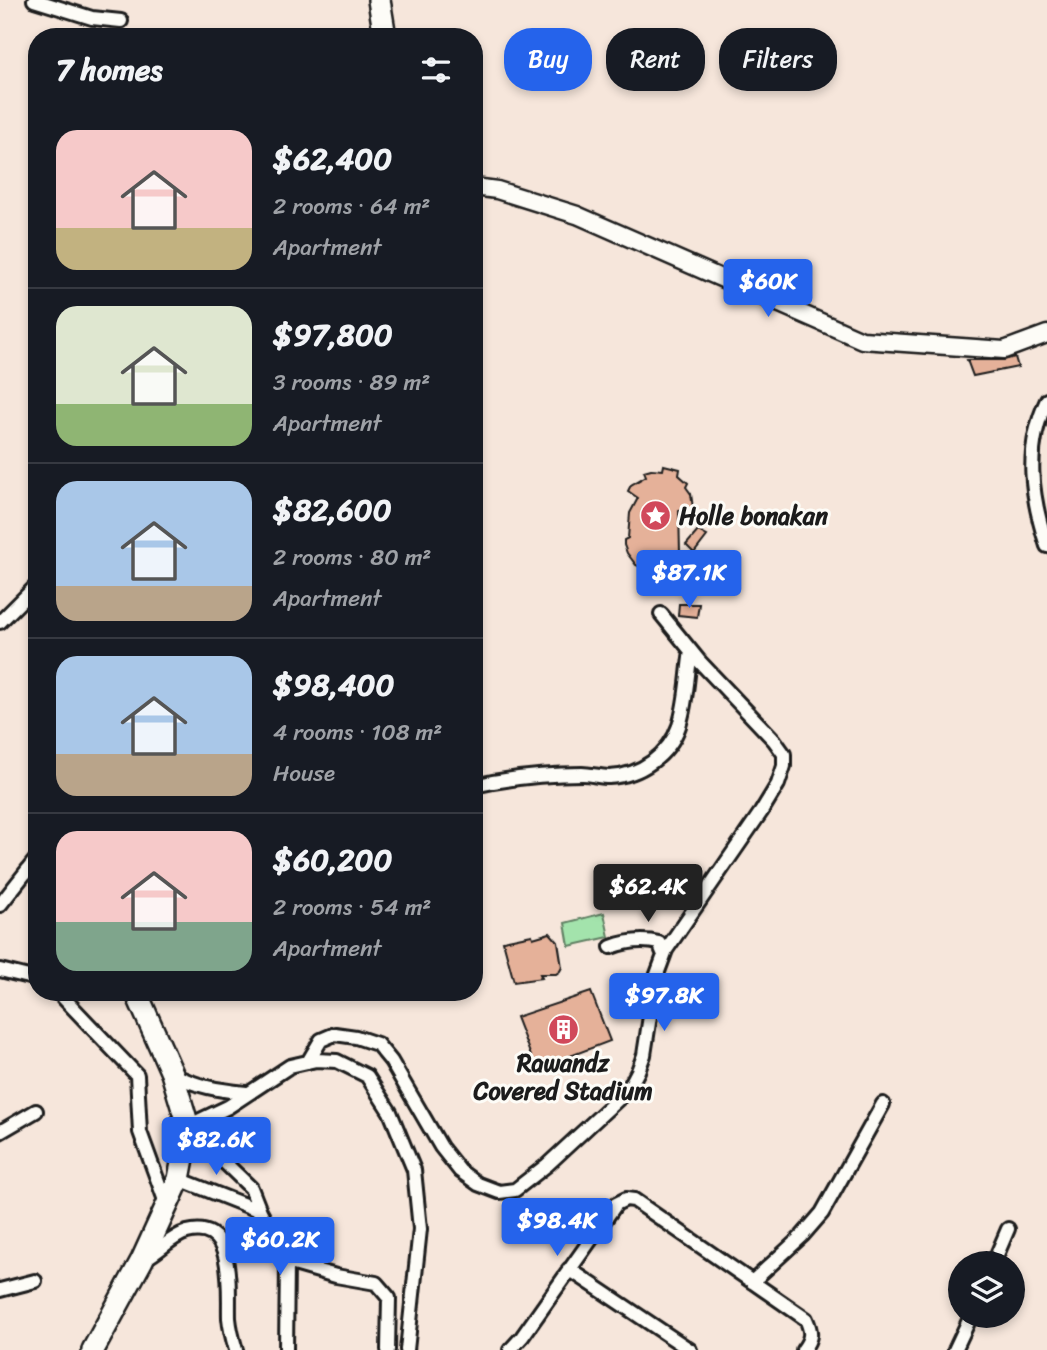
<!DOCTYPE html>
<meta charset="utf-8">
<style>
body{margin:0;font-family:Sriracha,sans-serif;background:#242831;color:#f1f3f6;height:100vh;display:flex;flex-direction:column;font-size:26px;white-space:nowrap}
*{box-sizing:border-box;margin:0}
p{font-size:23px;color:#9ea1a6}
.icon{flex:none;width:38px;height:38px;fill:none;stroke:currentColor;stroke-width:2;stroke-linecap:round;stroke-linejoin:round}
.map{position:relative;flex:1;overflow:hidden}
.side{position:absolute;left:28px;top:28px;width:455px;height:973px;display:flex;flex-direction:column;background:#171b24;border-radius:28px;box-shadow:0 4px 10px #0003}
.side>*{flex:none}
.hud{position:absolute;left:504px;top:28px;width:438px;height:63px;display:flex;gap:14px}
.fabs{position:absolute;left:948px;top:1251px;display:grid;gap:14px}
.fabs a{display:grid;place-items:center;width:77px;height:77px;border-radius:50%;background:#171b24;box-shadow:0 4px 10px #0003;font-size:35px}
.price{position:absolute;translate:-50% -60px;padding:0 16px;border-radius:7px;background:#2563eb;color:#fff;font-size:23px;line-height:46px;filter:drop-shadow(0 2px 4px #0008)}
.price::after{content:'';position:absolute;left:50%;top:42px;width:21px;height:16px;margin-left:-10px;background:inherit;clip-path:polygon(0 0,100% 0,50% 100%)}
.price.active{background:#222;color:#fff}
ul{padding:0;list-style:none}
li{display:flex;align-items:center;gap:21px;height:175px;padding:0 28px}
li+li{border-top:2px solid #363941}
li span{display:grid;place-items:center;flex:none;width:196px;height:140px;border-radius:21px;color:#555}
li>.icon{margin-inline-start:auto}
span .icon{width:84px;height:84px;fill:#fffc;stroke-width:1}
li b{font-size:30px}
h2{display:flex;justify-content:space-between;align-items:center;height:84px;padding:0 28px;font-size:30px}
.tag{padding:0 24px;border-radius:28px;background:#171b24;box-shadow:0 4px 10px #0003;font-size:24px;line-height:63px}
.tag.active{background:#2563eb;color:#fff}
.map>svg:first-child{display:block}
.green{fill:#a3e3ac;stroke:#608064;stroke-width:2}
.building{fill:#e5b199;stroke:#1c1c1c;stroke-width:2}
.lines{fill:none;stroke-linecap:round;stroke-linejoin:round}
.minor-casing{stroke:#1c1c1c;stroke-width:18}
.tertiary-casing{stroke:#1c1c1c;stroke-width:21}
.primary-casing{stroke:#1c1c1c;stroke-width:26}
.minor{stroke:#fdfcf7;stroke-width:12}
.tertiary{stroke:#fdfcf7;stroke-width:16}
.primary{stroke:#fdfcf7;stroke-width:21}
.labels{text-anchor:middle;stroke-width:6;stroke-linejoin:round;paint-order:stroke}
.poi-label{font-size:24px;font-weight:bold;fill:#1c1c1c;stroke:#fdfcf7;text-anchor:start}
</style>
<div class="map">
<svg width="1047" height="1350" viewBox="0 0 1047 1350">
<rect width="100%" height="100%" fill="#f6e6db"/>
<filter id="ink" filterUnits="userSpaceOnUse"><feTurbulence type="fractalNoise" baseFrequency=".0143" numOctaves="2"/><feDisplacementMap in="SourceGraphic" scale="14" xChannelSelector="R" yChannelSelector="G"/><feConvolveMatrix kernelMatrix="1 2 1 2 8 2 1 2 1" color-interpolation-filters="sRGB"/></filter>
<g filter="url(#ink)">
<path class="green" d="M604 913 609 937 569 946 565 923Z"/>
<path class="building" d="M1015 357 1018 367 973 376 967 360H1004Z
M664 465 680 469 679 475 688 483 686 487 691 494 693 508 679 511 680 553 666 569 650 571 636 565 627 553 624 545V540L628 538 630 513 638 498 628 491 631 485 646 476 644 471 651 469 663 470Z
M698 531 707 536 694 553 686 545Z
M679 604H699L697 617 678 615Z
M550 933 558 942 562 967 560 971 556 974H540L542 978 514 982 503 941 532 935 533 938Z
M591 992 610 1041 536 1069 516 1017Z"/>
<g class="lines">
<defs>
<path id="minor" d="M34 0 92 18 121 21
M1047 400C1024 449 1031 496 1047 546
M0 622 37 585
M474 786C509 778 546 774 582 774 591 774 600 777 609 777 640 776 669 755 679 726 687 701 687 676 691 651
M0 905 37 858
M611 947C627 941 642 939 659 943L664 955
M0 970 37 979
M58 992 137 1075 140 1132 167 1206
M308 1062 321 1040 335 1034 356 1037 377 1044 391 1061 441 1147 460 1171 478 1184 499 1192 515 1190 547 1165 628 1090 638 1071 644 1055 656 977 666 950 761 812 778 784 784 766V754L774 740 700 662 661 614
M173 1074C196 1087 220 1090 246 1093
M188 1126 228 1107 290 1066 316 1060 337 1061 367 1076 390 1112 414 1170 420 1229 407 1350
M0 1132 36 1111
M188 1132 218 1156 251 1188 260 1211
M179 1179 260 1211 287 1262 336 1276 376 1283 389 1298 388 1350
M146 1258C160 1251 172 1236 187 1232 236 1219 228 1290 229 1318 230 1329 233 1340 236 1350
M993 1264 1008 1229
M569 1269 690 1350
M752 1282 802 1236 822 1213 883 1104
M0 1290 35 1281
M286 1350 287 1262
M510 1350 522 1337 616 1204 626 1199 634 1200 806 1319C812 1332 812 1338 803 1350
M955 1350 971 1316"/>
<path id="tertiary" d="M474 187 497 190 577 215 862 340 1004 350 1047 334"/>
<path id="primary" d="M379 0 385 37
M93 1350 142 1260 179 1179 188 1132V1126L172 1073 136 992"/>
</defs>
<use href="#minor" class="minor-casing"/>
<use href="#tertiary" class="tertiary-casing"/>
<use href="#primary" class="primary-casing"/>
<use href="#minor" class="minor"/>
<use href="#tertiary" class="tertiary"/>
<use href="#primary" class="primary"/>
</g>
</g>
<defs>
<symbol id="sight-disc" viewBox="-11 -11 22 22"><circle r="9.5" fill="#d1495b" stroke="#fdfcf7"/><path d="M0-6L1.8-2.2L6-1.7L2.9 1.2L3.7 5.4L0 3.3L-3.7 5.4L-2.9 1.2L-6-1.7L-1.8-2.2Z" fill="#fff"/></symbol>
<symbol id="building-disc" viewBox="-11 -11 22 22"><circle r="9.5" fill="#d1495b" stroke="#fdfcf7"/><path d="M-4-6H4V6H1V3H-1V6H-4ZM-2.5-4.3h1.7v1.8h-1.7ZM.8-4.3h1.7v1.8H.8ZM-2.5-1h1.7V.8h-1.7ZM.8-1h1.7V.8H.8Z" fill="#fff"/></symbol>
</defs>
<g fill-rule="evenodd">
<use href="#sight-disc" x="638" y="498" width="35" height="35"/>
<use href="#building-disc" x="546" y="1012" width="35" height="35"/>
</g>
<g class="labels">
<g class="poi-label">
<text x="679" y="524">Holle bonakan</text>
<text x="563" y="1071" text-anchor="middle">Rawandz<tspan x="563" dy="28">Covered Stadium</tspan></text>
</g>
</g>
</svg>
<div class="fabs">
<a><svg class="icon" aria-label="layers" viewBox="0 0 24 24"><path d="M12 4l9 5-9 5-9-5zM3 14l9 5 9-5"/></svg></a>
</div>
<b class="price" style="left:768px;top:319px">$60K</b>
<b class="price" style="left:689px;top:610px">$87.1K</b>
<b class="price active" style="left:648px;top:924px">$62.4K</b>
<b class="price" style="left:664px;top:1033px">$97.8K</b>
<b class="price" style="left:216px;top:1177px">$82.6K</b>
<b class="price" style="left:557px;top:1258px">$98.4K</b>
<b class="price" style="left:280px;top:1277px">$60.2K</b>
<div class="hud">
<a class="tag active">Buy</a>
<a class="tag">Rent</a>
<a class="tag">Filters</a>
</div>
<section class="side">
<h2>7 homes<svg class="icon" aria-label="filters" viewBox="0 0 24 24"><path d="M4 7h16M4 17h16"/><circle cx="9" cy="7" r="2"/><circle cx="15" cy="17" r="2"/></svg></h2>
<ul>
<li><span style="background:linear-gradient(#f6c9c9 70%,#c2b280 0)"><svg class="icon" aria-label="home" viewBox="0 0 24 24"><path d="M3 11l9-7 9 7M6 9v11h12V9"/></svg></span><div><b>$62,400</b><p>2 rooms · 64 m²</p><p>Apartment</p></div></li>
<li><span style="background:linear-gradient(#dfe7d0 70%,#8fb573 0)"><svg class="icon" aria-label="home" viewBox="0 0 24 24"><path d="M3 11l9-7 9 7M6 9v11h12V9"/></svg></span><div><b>$97,800</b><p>3 rooms · 89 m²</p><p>Apartment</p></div></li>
<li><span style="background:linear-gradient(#a9c7e8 75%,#b9a48a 0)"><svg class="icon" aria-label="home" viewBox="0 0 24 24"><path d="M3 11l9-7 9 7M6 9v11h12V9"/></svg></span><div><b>$82,600</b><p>2 rooms · 80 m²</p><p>Apartment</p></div></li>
<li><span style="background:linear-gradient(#a9c7e8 70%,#b9a48a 0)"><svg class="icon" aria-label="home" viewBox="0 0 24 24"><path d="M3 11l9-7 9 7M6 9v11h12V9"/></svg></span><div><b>$98,400</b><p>4 rooms · 108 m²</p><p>House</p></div></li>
<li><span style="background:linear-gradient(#f6c9c9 65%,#7fa58c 0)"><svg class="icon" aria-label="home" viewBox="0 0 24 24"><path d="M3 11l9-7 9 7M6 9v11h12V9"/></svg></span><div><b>$60,200</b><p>2 rooms · 54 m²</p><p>Apartment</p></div></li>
</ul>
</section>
</div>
